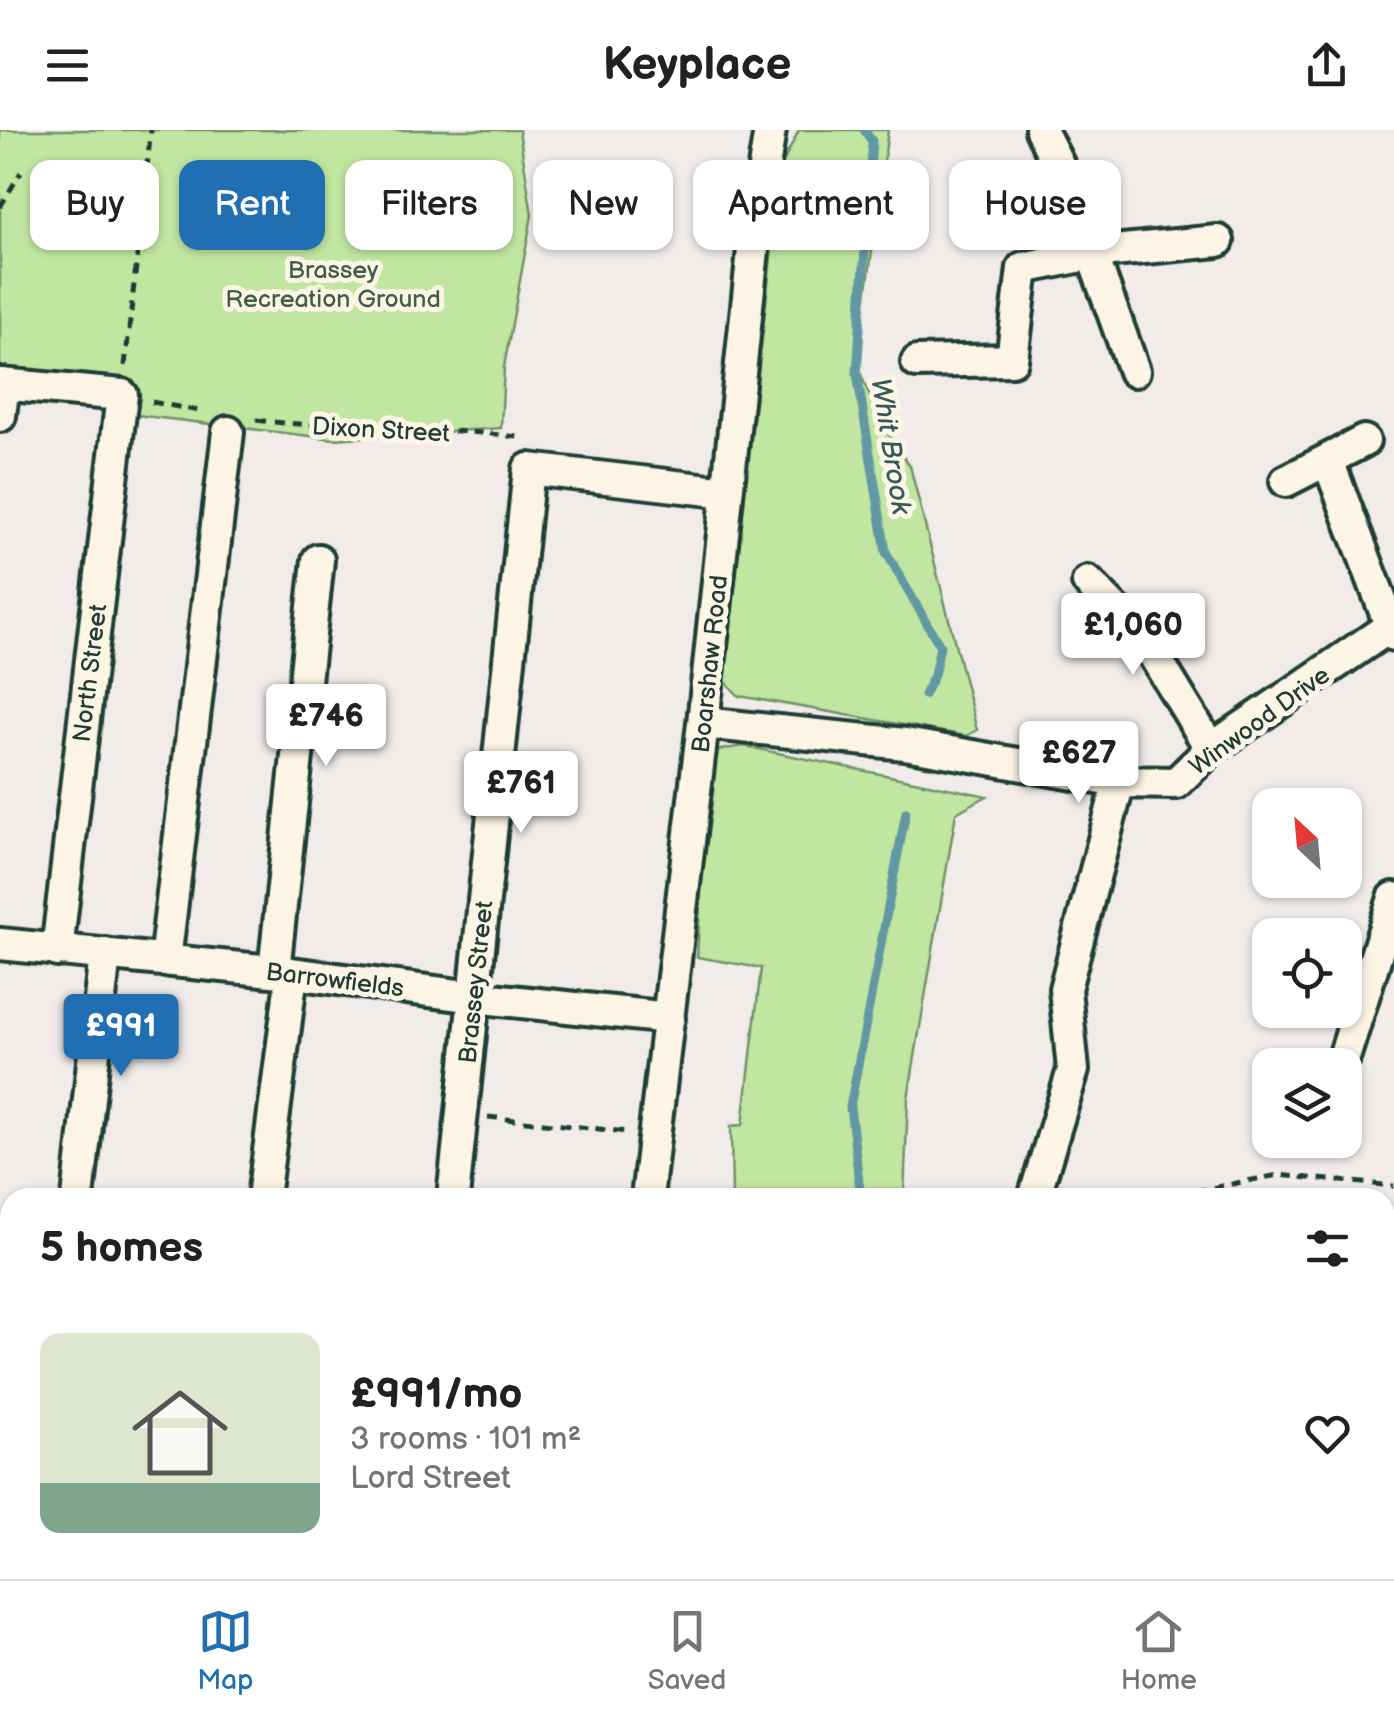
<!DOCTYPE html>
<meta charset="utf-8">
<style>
body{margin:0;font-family:"Balsamiq Sans",sans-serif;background:#f2f2f2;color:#202124;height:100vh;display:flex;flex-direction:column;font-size:38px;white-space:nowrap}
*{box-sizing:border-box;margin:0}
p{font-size:32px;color:#757577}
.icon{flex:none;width:55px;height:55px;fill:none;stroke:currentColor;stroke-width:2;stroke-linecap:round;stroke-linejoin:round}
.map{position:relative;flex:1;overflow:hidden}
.side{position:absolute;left:0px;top:1058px;width:1395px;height:392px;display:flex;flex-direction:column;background:#fff;border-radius:30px 30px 0 0;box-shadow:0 2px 8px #0004}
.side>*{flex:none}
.hud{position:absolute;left:30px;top:30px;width:1335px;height:90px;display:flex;gap:20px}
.needle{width:65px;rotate:334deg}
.controls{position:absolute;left:1252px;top:658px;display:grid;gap:20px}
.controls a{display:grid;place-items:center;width:110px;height:110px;border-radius:20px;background:#fff;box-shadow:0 2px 8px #0004;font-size:50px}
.price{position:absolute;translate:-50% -85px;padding:0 22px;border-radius:10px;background:#fff;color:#222;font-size:32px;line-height:65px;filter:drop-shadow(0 2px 5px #0008)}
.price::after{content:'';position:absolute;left:50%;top:60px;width:30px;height:22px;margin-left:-15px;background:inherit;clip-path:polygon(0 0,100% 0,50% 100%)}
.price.active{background:#1f6fb2;color:#fff}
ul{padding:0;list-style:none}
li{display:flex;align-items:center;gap:30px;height:250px;padding:0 40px}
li+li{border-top:2px solid #e0e0e0}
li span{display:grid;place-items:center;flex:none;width:280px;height:200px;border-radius:20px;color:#555}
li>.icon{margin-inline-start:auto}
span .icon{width:120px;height:120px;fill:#fffc;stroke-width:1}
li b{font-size:42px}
h2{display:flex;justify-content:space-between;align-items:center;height:120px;padding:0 40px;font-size:42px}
.tag{padding:0 35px;border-radius:20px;background:#fff;box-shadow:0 2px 8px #0004;font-size:35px;line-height:90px}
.tag.active{background:#1f6fb2;color:#fff}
header{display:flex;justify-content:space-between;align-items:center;height:130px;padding:0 40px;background:#fff;font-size:45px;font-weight:800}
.menu{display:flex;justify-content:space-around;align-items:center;height:140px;border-top:2px solid #e0e0e0;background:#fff;font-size:28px;color:#757577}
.menu a{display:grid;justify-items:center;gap:5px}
.menu .active{color:#1f6fb2}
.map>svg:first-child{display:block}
.green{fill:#c1e6a1;stroke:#70926a;stroke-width:2.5}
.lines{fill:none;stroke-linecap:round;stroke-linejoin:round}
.stream{stroke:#6298a4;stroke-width:9}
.minor-casing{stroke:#1f3d34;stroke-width:38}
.path{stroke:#1f3d34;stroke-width:5;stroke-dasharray:10 8;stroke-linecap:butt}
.minor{stroke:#fcf5e5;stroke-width:30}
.labels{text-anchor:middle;stroke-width:10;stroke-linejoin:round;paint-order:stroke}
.park-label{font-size:25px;fill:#3f5f4a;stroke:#fcf5e5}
.street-label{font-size:25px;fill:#1f3d34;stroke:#fcf5e5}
.water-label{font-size:28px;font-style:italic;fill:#355b59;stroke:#fcf5e5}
</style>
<header><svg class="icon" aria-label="menu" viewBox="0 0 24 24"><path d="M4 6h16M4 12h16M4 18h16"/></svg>Keyplace<svg class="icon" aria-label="share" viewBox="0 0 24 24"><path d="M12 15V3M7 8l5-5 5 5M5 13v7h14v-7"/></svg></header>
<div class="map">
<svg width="1394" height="1449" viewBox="0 0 1394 1449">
<rect width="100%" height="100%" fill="#f1ecea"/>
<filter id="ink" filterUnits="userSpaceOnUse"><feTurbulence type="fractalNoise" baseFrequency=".01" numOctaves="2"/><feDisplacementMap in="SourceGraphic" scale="20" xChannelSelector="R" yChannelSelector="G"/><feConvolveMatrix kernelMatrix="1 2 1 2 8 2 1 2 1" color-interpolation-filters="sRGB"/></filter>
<g filter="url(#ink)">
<path class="green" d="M0 0H519L532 85 504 237 501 298 334 309 136 285 103 274 0 263Z
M799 0H888L857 235 881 293 910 336 977 600 966 606 739 566 724 550 781 37Z
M744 616 987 666 956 683 908 968 904 1067H732L731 996 743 995 761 838 697 827 708 648 719 620Z
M805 1440H924L928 1449H793Z"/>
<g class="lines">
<path class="stream" d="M864 0 872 11 857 244 886 422 940 516 934 545 924 565
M861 1068 850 977 906 682
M775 1449 779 1440"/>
<defs>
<path id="minor" d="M1102 122 1218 111
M1092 124 1134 241
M917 232 1012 230 1023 138 1102 122 1041 0
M0 254 122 265 57 821
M0 286 4 254
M1328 331 1394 505
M1286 351 1364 311
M1088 452 1144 509 1211 619
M703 593 905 614 1119 652 1176 653 1211 619 1391 496
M0 814 292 843 474 867 669 888
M165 831 228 302
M274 841 318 430
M1343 931 1394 768
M78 1068 105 824
M263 1068 292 843
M453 1068 529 339 727 362
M647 1068 703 593 757 82 770 0
M1034 1068 1073 940 1065 859 1119 652
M0 1191 10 1208
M152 1440 158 1449
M412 1449 413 1440
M601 1449 602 1440
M735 1449 739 1440
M1170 1449 1174 1440"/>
</defs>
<use href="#minor" class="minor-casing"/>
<path class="path" d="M0 77 21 42
M125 236 151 0
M152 272 205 282
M256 290C345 301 435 295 524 308
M488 987 627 1002
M1160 1068 1278 1045 1394 1056
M560 1449 561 1440"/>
<use href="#minor" class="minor"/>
</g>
</g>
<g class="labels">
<g class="park-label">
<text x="333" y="148">Brassey<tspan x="333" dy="29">Recreation Ground</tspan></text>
</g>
<g class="street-label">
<text transform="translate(381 299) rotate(3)" y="9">Dixon Street</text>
<text transform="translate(709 534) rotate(-84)" y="9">Boarshaw Road</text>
<text transform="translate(89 543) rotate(-83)" y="9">North Street</text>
<text transform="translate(1259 590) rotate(-36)" y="9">Winwood Drive</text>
<text transform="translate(335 849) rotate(7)" y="9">Barrowfields</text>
<text transform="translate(475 852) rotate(-84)" y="9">Brassey Street</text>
</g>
<g class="water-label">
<text transform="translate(892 316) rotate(81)" y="10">Whit Brook</text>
</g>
</g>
</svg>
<div class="controls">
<a><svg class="needle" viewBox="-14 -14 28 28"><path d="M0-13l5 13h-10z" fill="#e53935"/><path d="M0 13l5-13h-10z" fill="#757577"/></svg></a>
<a><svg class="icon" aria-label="locate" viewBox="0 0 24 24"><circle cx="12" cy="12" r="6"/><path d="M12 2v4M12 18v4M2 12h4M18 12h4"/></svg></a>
<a><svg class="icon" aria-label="layers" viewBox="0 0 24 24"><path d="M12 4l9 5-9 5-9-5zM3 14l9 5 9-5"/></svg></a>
</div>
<b class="price" style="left:1133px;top:548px">£1,060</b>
<b class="price" style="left:326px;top:639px">£746</b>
<b class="price" style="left:1079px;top:676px">£627</b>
<b class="price" style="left:521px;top:706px">£761</b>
<b class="price active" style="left:121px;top:949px">£991</b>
<div class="hud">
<a class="tag">Buy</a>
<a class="tag active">Rent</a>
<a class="tag">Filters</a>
<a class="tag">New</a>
<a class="tag">Apartment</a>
<a class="tag">House</a>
</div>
<section class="side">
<h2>5 homes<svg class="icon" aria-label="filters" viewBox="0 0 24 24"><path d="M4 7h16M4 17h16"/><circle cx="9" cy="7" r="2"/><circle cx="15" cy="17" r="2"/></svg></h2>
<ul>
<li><span style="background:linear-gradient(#dfe7d0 75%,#7fa58c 0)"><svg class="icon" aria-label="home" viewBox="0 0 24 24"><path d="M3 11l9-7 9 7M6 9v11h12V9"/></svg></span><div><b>£991/mo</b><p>3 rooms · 101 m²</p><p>Lord Street</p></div><svg class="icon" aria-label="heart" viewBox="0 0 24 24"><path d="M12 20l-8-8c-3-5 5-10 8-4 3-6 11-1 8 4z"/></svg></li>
</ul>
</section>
</div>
<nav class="menu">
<a class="active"><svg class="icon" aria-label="map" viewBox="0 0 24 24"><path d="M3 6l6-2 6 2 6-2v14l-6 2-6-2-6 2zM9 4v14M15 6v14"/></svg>Map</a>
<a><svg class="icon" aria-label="saved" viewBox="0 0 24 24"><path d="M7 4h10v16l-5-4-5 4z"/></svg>Saved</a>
<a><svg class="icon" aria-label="home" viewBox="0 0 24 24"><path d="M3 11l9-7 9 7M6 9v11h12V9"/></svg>Home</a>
</nav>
